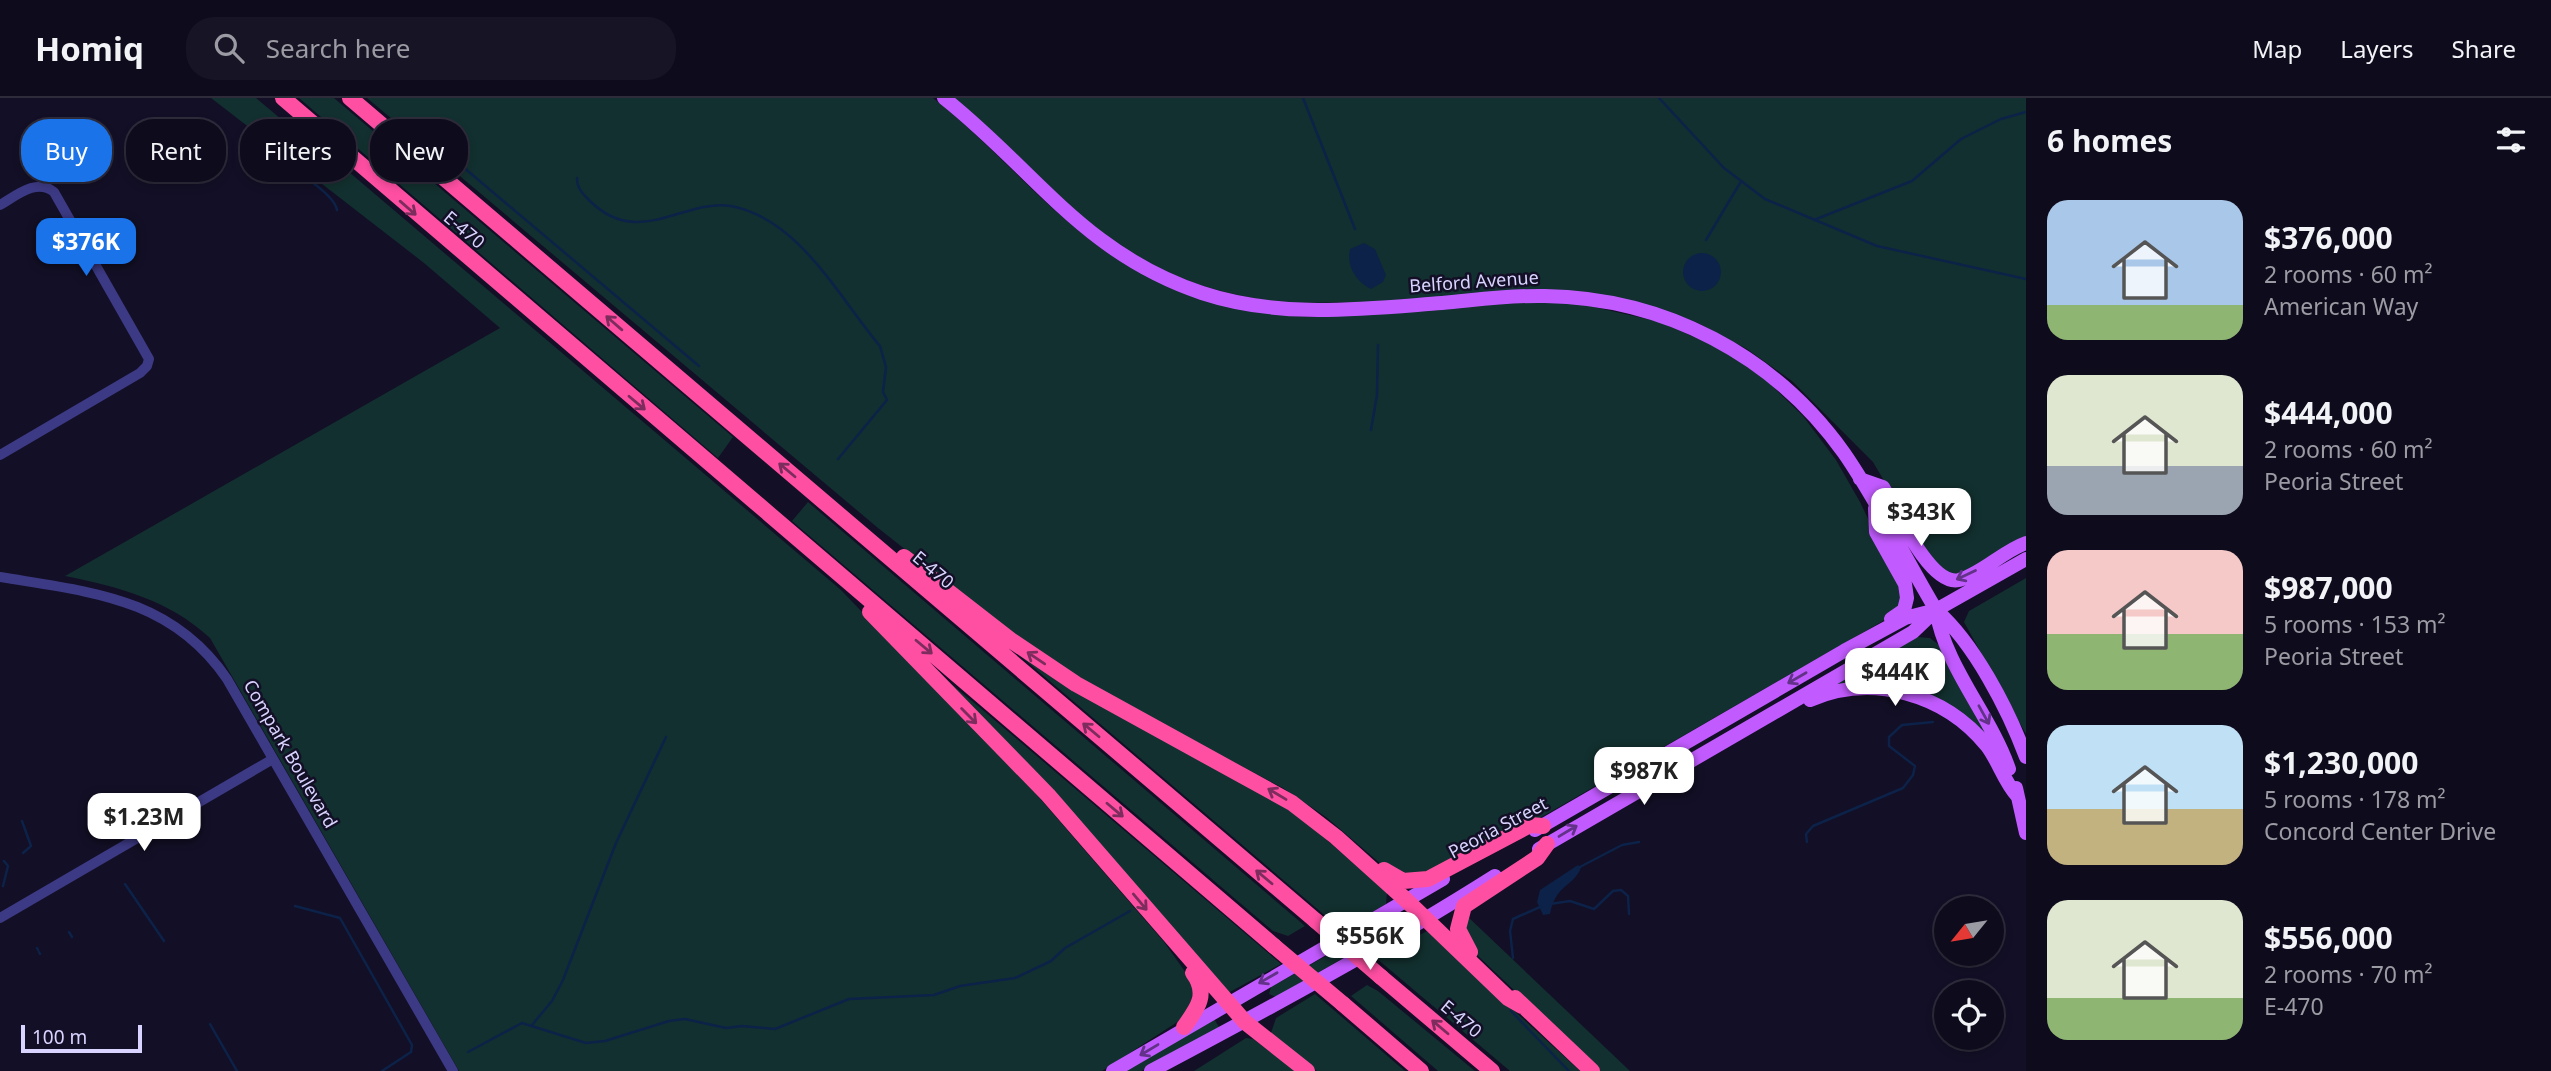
<!DOCTYPE html>
<meta charset="utf-8">
<style>
body{margin:0;font-family:"Noto Sans",sans-serif;background:#171425;color:#f1f3f6;height:100vh;display:flex;flex-direction:column;font-size:26px;white-space:nowrap}
*{box-sizing:border-box;margin:0}
p{font-size:23px;color:#9b9ba3}
.icon{flex:none;width:38px;height:38px;fill:none;stroke:currentColor;stroke-width:2;stroke-linecap:round;stroke-linejoin:round}
.map{position:relative;flex:1;overflow:hidden}
.details{display:flex;flex-direction:column;background:#0e0b1c;width:525px}
.details>*{flex:none}
.top-card{position:absolute;left:21px;top:21px;width:665px;height:63px;display:flex;gap:14px}
.needle{width:46px;rotate:240deg}
.tools{position:absolute;left:1934px;top:798px;display:grid;gap:14px}
.tools a{display:grid;place-items:center;width:70px;height:70px;border-radius:50%;background:#0e0b1c;box-shadow:0 4px 10px #0003,0 0 0 2px #2e2b3b;font-size:35px}
.scale{position:absolute;left:21px;bottom:18px;width:121px;box-sizing:border-box;padding-left:7px;border:4px solid #d9d4ff;border-top:0;font-size:19px;line-height:24px;white-space:nowrap;color:#d9d4ff;-webkit-text-stroke:5px #130f26;paint-order:stroke}
.price{position:absolute;translate:-50% -60px;padding:0 16px;border-radius:14px;background:#fff;color:#222;font-size:23px;line-height:46px;filter:drop-shadow(0 2px 4px #0008)}
.price::after{content:'';position:absolute;left:50%;top:42px;width:21px;height:16px;margin-left:-10px;background:inherit;clip-path:polygon(0 0,100% 0,50% 100%)}
.price.active{background:#1a73e8;color:#fff}
ul{padding:0;list-style:none}
li{display:flex;align-items:center;gap:21px;height:175px;padding:0 21px}
li span{display:grid;place-items:center;flex:none;width:196px;height:140px;border-radius:21px;color:#555}
li>.icon{margin-inline-start:auto}
span .icon{width:84px;height:84px;fill:#fffc;stroke-width:1}
li b{font-size:30px}
h2{display:flex;justify-content:space-between;align-items:center;height:84px;padding:0 21px;font-size:30px}
.chip{padding:0 24px;border-radius:28px;background:#0e0b1c;box-shadow:0 4px 10px #0003,0 0 0 2px #2e2b3b;font-size:24px;line-height:63px}
.chip.active{background:#1a73e8;color:#fff}
header{display:flex;align-items:center;gap:42px;box-sizing:border-box;height:98px;padding:0 35px;background:#0e0b1c;border-bottom:2px solid #2e2b3b}
header strong{font-size:33px}
nav{display:flex;gap:38px;margin-inline-start:auto;font-size:24px}
.search{width:490px;height:63px;background:#171425;display:flex;align-items:center;gap:18px;box-sizing:border-box;padding:0 24px;border-radius:28px;color:#9b9ba3;font-size:26px}
main{display:flex;flex:1;min-height:0}
.map>svg:first-child{display:block}
.green{fill:#12302f}
.water{fill:#0c2248}
.lines{fill:none;stroke-linecap:round;stroke-linejoin:round}
.stream{stroke:#0c2248;stroke-width:2.5}
.minor{stroke:#3d3a85;stroke-width:10}
.major{stroke:#c25bff;stroke-width:14}
.highway{stroke:#ff4fa3;stroke-width:16}
.highway-bridge{stroke:#ff4fa3;stroke-width:16}
.oneway{stroke:#7d2c5e}
.oneway2{stroke:#623188}
.labels{text-anchor:middle;stroke-width:5;stroke-linejoin:round;paint-order:stroke}
.street-label{font-size:18px;fill:#d9d4ff;stroke:#130f26}
</style>
<header>
<strong>Homiq</strong>
<div class="search"><svg class="icon" aria-label="search" viewBox="0 0 24 24"><circle cx="10" cy="10" r="6"/><path d="M15 15l6 6"/></svg>Search here</div>
<nav><a>Map</a><a>Layers</a><a>Share</a></nav>
</header>
<main>
<div class="map">
<svg width="2026" height="973" viewBox="0 0 2026 973">
<rect width="100%" height="100%" fill="#130f26"/>
<path class="green" d="M211 0H256L312 47 329 57 841 492 1036 696 1164 844 1196 889 1185 919 1102 973H459L210 540C169 502 119 489 65 478L500 230 424 165Z
M299 0H334L733 339 718 360Z
M367 0H933C1000 53 1053 122 1126 167L1289 218 1321 219 1529 204 1581 206 1660 224 1723 252 1766 282 1803 318 1836 362 1860 404 1904 495 1895 516 1545 717 1431 777 1408 780 1381 766 1326 719 1283 690 1122 605 1025 546 878 430Z
M954 0H2026V442L1957 479 1933 466 1873 364 1792 283 1747 251 1696 224 1627 202 1282 205C1250 200 1219 194 1189 183 1095 148 1026 67 954 0Z
M808 404 1305 828 1288 838 1273 833 792 423Z
M2026 480V636L1964 524 1969 513Z
M1917 539 1930 540 1939 547 1994 645 1951 611 1836 588V584Z
M1018 556 1269 699 1304 722 1387 795 1386 806 1342 832Z
M939 576 978 608 1281 866 1228 895Z
M1466 817 1630 973H1599L1476 856 1465 843Z
M1381 827 1384 830 1383 837 1276 899 1269 896 1271 889Z
M1427 833 1580 973H1510L1376 860Z
M1367 887 1378 893 1475 973H1438L1351 898Z
M1315 896 1405 973H1317L1274 941 1271 935 1276 920Z
M1214 921 1219 929 1214 935 1141 973H1123Z
M1246 940 1253 941 1296 973H1194Z"/>
<path class="water" d="M1364 145 1375 151 1386 177 1383 184 1371 191C1356 184 1346 168 1350 151Z
M1683 174a19 19 0 1 1 38 0a19 19 0 1 1-38 0Z
M1578 767 1581 770C1572 790 1556 786 1550 816L1543 817 1537 804 1540 792Z"/>
<g class="lines">
<path class="stream" d="M1303 0 1355 131
M1659 0 1724 70 1765 101 1877 148 2026 181
M411 25 699 268
M264 57C282 63 334 94 337 112
M577 80C577 90 582 95 589 102 638 152 684 100 731 108 799 121 838 198 880 248L886 269 883 294 887 302 838 361
M1814 122 1912 83 1961 41 2001 21 2026 14
M1706 142 1740 85
M1371 332 1377 297 1378 247
M22 723 31 748 23 755
M1807 744 1806 736 1813 728 1903 690 1913 677 1915 668 1889 648V639L1902 627 1933 624
M1578 770 1622 747 1639 744
M125 786 164 843
M3 788 8 768 4 763
M1550 806 1570 803 1594 811 1613 793 1621 792 1628 798 1629 816
M295 808 340 820 412 947 411 954 382 973
M69 834 72 839
M37 850 38 852
M39 854 40 856
M1513 860 1510 833 1513 821 1540 809
M1511 913 1569 973
M210 926 237 973
M532 927 552 903 563 882 616 745 666 639
M468 954 522 925 586 945 605 943 669 923 685 921 726 930 742 928 775 931 849 901 934 897 960 888 1015 880 1051 863 1065 850 1130 813"/>
<path class="minor" d="M0 107C17 97 37 80 54 94L149 261 147 268 140 275 0 357
M0 479C90 494 171 499 227 581L453 973
M0 820 273 661"/>
<path class="major" d="M944 0C1036 73 1083 155 1202 195 1281 221 1361 211 1442 205 1476 202 1510 197 1545 198 1665 200 1774 257 1844 355 1878 404 1905 460 1936 512 1974 545 2008 611 2026 659
M1860 381 1883 389C1896 411 1930 489 1959 482 1983 475 2003 453 2026 445
M1875 410 1876 434 1905 486 1907 500 1904 512 1891 521
M1936 512C1945 569 1990 616 2009 671
M1810 602C1872 575 1945 596 1987 648 1999 664 2004 684 2018 699
M2016 690 2026 735
M1535 732 1844 553 1905 520 1936 512 2026 461
M1539 751 1913 534 1935 513
M1113 973 1443 781
M1151 973C1268 911 1383 849 1495 778"/>
<path class="highway" d="M283 0 1274 848
M350 0 1316 823
M904 459 1012 543 1076 586 1292 705 1336 739 1405 801 1508 900 1522 908
M870 514 1048 697 1245 924 1307 973
M1384 772 1403 783 1428 781 1530 727 1543 728
M1470 854 1458 831 1464 808 1537 760 1547 746
M1381 879 1492 973
M1515 900 1592 973
M1343 906 1421 973
M1184 929C1197 911 1209 896 1193 875"/>
<path class="highway-bridge" d="M1316 823 1381 879
M1274 848 1343 906"/>
</g>
<defs><path id="oneway-shaft" d="M-6 0H5M1.5-3L5.5 0L1.5 3" fill="none" stroke-width="1.6" stroke-linecap="round" stroke-linejoin="round" transform="scale(1.75)"/></defs>
<g class="oneway">
<use href="#oneway-shaft" transform="translate(408 110) rotate(41)"/>
<use href="#oneway-shaft" transform="translate(614 225) rotate(-139)"/>
<use href="#oneway-shaft" transform="translate(637 305) rotate(40)"/>
<use href="#oneway-shaft" transform="translate(787 372) rotate(-140)"/>
<use href="#oneway-shaft" transform="translate(924 549) rotate(40)"/>
<use href="#oneway-shaft" transform="translate(1036 560) rotate(-146)"/>
<use href="#oneway-shaft" transform="translate(969 618) rotate(45)"/>
<use href="#oneway-shaft" transform="translate(1091 632) rotate(-140)"/>
<use href="#oneway-shaft" transform="translate(1277 696) rotate(-149)"/>
<use href="#oneway-shaft" transform="translate(1115 712) rotate(40)"/>
<use href="#oneway-shaft" transform="translate(1264 779) rotate(-140)"/>
<use href="#oneway-shaft" transform="translate(1140 804) rotate(50)"/>
<use href="#oneway-shaft" transform="translate(1440 929) rotate(-140)"/>
</g>
<g class="oneway2">
<use href="#oneway-shaft" transform="translate(1966 477) rotate(155)"/>
<use href="#oneway-shaft" transform="translate(1797 580) rotate(150)"/>
<use href="#oneway-shaft" transform="translate(1984 617) rotate(61)"/>
<use href="#oneway-shaft" transform="translate(1568 733) rotate(-31)"/>
<use href="#oneway-shaft" transform="translate(1268 880) rotate(150)"/>
<use href="#oneway-shaft" transform="translate(1149 952) rotate(149)"/>
</g>
<g class="labels">
<g class="street-label">
<text transform="translate(464 132) rotate(40)" y="6">E-470</text>
<text transform="translate(1474 184) rotate(-4)" y="6">Belford Avenue</text>
<text transform="translate(933 472) rotate(40)" y="6">E-470</text>
<text transform="translate(290 656) rotate(60)" y="6">Compark Boulevard</text>
<text transform="translate(1498 730) rotate(-28)" y="6">Peoria Street</text>
<text transform="translate(1461 921) rotate(40)" y="6">E-470</text>
</g>
</g>
</svg>
<div class="tools">
<a><svg class="needle" viewBox="-14 -14 28 28"><path d="M0-13l5 13h-10z" fill="#e53935"/><path d="M0 13l5-13h-10z" fill="#9b9ba3"/></svg></a>
<a><svg class="icon" aria-label="locate" viewBox="0 0 24 24"><circle cx="12" cy="12" r="6"/><path d="M12 2v4M12 18v4M2 12h4M18 12h4"/></svg></a>
</div>
<div class="scale">100 m</div>
<b class="price active" style="left:86px;top:180px">$376K</b>
<b class="price" style="left:1921px;top:450px">$343K</b>
<b class="price" style="left:1895px;top:610px">$444K</b>
<b class="price" style="left:1644px;top:709px">$987K</b>
<b class="price" style="left:144px;top:755px">$1.23M</b>
<b class="price" style="left:1370px;top:874px">$556K</b>
<div class="top-card">
<a class="chip active">Buy</a>
<a class="chip">Rent</a>
<a class="chip">Filters</a>
<a class="chip">New</a>
</div>
</div>
<section class="details">
<h2>6 homes<svg class="icon" aria-label="filters" viewBox="0 0 24 24"><path d="M4 7h16M4 17h16"/><circle cx="9" cy="7" r="2"/><circle cx="15" cy="17" r="2"/></svg></h2>
<ul>
<li><span style="background:linear-gradient(#a9c7e8 75%,#8fb573 0)"><svg class="icon" aria-label="home" viewBox="0 0 24 24"><path d="M3 11l9-7 9 7M6 9v11h12V9"/></svg></span><div><b>$376,000</b><p>2 rooms · 60 m²</p><p>American Way</p></div></li>
<li><span style="background:linear-gradient(#dfe7d0 65%,#9aa5b1 0)"><svg class="icon" aria-label="home" viewBox="0 0 24 24"><path d="M3 11l9-7 9 7M6 9v11h12V9"/></svg></span><div><b>$444,000</b><p>2 rooms · 60 m²</p><p>Peoria Street</p></div></li>
<li><span style="background:linear-gradient(#f6c9c9 60%,#8fb573 0)"><svg class="icon" aria-label="home" viewBox="0 0 24 24"><path d="M3 11l9-7 9 7M6 9v11h12V9"/></svg></span><div><b>$987,000</b><p>5 rooms · 153 m²</p><p>Peoria Street</p></div></li>
<li><span style="background:linear-gradient(#bfe0f5 60%,#c2b280 0)"><svg class="icon" aria-label="home" viewBox="0 0 24 24"><path d="M3 11l9-7 9 7M6 9v11h12V9"/></svg></span><div><b>$1,230,000</b><p>5 rooms · 178 m²</p><p>Concord Center Drive</p></div></li>
<li><span style="background:linear-gradient(#dfe7d0 70%,#8fb573 0)"><svg class="icon" aria-label="home" viewBox="0 0 24 24"><path d="M3 11l9-7 9 7M6 9v11h12V9"/></svg></span><div><b>$556,000</b><p>2 rooms · 70 m²</p><p>E-470</p></div></li>
</ul>
</section>
</main>
